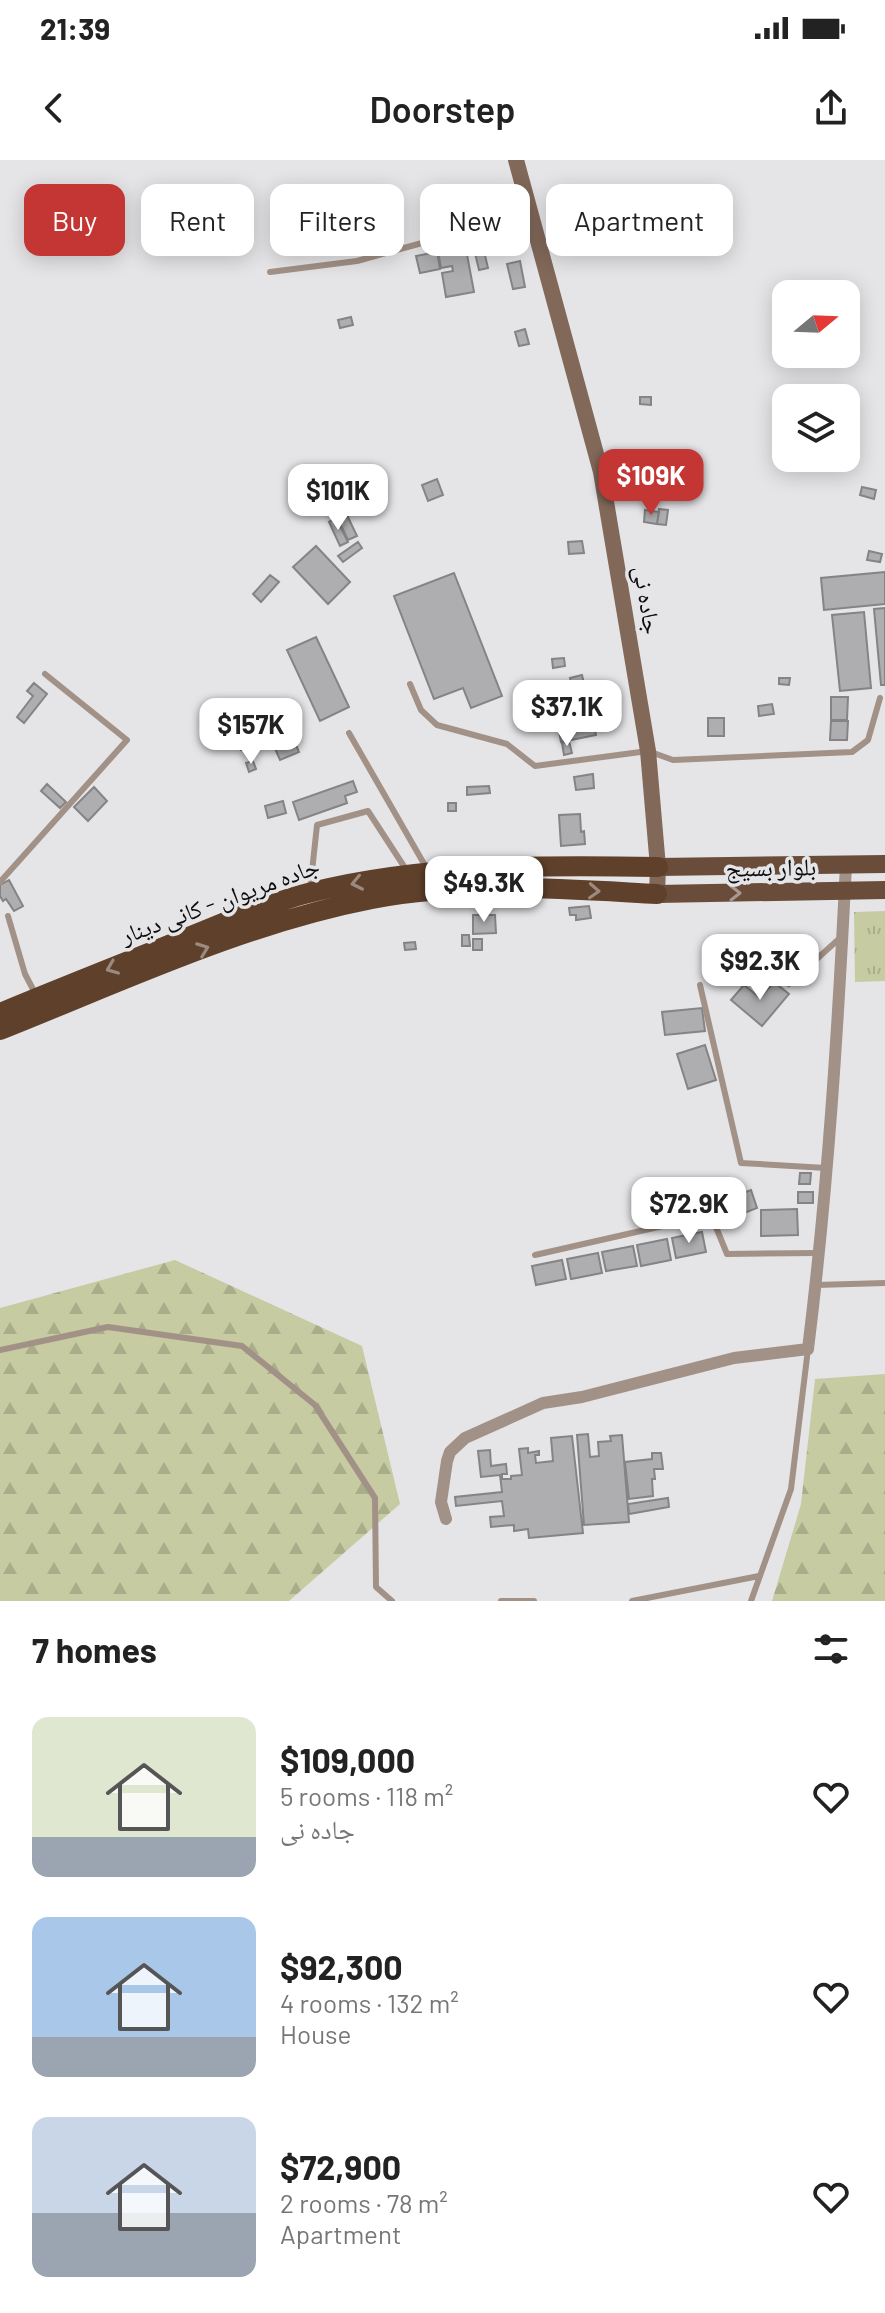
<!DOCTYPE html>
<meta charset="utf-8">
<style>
body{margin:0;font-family:Barlow,"Noto Naskh Arabic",sans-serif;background:#f6f6f6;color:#222;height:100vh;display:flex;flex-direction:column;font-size:30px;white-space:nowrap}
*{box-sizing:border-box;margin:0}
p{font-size:26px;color:#767676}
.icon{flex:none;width:44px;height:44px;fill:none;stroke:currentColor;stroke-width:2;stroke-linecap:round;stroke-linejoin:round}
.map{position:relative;height:1441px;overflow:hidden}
.side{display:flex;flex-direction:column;background:#fff;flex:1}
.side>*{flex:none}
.top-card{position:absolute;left:24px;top:24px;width:838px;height:72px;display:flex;gap:16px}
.needle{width:52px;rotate:71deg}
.controls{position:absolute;left:772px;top:120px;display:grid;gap:16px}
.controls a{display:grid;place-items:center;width:88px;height:88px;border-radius:16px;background:#fff;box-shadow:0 4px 20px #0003;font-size:40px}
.price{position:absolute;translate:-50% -68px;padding:0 18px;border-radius:16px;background:#fff;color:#222;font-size:26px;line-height:52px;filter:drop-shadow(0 2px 4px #0008)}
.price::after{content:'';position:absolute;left:50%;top:48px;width:24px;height:18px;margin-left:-12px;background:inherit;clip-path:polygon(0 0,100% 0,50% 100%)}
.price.active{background:#c43634;color:#fff}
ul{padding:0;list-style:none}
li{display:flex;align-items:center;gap:24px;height:200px;padding:0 32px}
li span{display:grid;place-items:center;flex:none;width:224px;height:160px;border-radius:16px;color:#555}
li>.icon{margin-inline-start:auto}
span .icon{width:96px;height:96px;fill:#fffc;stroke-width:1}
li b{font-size:34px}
h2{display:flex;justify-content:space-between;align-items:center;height:96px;padding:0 32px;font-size:34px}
.chip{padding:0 28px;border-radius:16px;background:#fff;box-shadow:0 4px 20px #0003;font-size:28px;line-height:72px}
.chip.active{background:#c43634;color:#fff}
.status{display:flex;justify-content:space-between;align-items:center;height:56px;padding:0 40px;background:#fff;direction:ltr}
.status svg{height:22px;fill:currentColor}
header{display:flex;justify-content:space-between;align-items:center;height:104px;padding:0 32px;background:#fff;font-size:36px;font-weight:600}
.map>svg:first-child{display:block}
.forest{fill:url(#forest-firs)}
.park{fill:url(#park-tufts)}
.building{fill:#aeaeb1;stroke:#848487;stroke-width:2}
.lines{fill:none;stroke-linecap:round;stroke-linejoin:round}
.service{stroke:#a29186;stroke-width:6}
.minor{stroke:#a29186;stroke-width:12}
.secondary{stroke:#816859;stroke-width:16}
.primary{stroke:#694c39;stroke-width:18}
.trunk{stroke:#5f402b;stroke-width:20}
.oneway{stroke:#9b8a80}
.oneway2{stroke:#a79890}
.labels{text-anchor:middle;stroke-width:7;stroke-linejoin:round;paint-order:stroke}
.street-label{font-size:24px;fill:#0c0c0d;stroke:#e5e5e8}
</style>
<div class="status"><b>21:39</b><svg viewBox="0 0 49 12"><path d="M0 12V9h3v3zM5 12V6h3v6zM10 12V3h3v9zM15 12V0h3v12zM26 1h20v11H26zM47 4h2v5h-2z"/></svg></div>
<header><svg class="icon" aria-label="back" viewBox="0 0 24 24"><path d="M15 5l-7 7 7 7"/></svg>Doorstep<svg class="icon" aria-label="share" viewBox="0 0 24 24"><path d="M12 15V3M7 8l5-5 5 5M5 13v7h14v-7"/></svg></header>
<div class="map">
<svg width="885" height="1441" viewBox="0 0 885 1441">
<defs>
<pattern id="forest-firs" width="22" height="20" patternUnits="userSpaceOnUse" patternTransform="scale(2)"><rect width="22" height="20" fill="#c7cba2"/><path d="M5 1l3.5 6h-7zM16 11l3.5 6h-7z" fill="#aaad8a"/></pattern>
<pattern id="park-tufts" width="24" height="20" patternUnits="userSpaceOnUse" patternTransform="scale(2)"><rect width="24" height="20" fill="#c7cba2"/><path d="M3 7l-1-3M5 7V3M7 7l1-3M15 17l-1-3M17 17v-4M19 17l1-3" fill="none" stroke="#aaad8a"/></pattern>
</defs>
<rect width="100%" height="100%" fill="#e5e5e8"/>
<path class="forest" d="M175 1100 362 1186 400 1344 289 1441H0V1148Z
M885 1214V1441H772L801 1344 815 1219Z"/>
<path class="park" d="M885 751V821L855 822 854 752Z"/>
<path class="building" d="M508 31 512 43 509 44 514 60 502 64 492 37Z
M491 37 500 63 484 69 478 52 466 56 463 46Z
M461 47 469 67 447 75 440 55Z
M354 69 357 77 340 83 337 74Z
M450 89 451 92 466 89 474 132 446 137 442 113 453 111 452 106 441 108 438 91Z
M484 91 488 108 479 110 475 93Z
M437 92 440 109 420 113 416 96Z
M520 101 525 127 513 129 507 104Z
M351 157 353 165 340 168 338 160Z
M525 169 529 184 519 186 515 172Z
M640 237H651V245L640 244Z
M678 310 686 311 683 331 671 330 673 318 677 319Z
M437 319 443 335 428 341 422 325Z
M862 327 876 330 874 339 860 335Z
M659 349 668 350 666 365 657 364Z
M645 350 659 352 657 364 644 362Z
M346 353 357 376 348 380 337 357Z
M336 358 348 382 340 386 329 362Z
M582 381 584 393 569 394 568 382Z
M358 382 362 388 343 402 338 396Z
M316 386 350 422 328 444 293 407Z
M869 391 882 394 880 402 867 400Z
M885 412V444L824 450 821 418Z
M454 413 502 536 471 548 463 528 434 539 394 436Z
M270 415 279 422 261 442 253 434Z
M885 448V525H881L874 449Z
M864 452 871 528 840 531 832 455Z
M316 477 349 547 320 561 287 490Z
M564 498 565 506 553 508 552 499Z
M582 515 596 575 561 582 556 555 577 551 570 518Z
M779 518H790L789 525 779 524Z
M34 523 47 534 24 563 17 557 33 536 27 531Z
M831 537H848L847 560H831Z
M772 544 774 554 759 556 758 546Z
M531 558 533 567 523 570 521 561Z
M708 558H724V576H708Z
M831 561H848L847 580H830Z
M251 569 257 581 241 590 234 577Z
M292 575 299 592 280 600 273 584Z
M569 581 572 593 564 595 562 583Z
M253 601 256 609 249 612 246 603Z
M593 614 594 628 576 630 574 617Z
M353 621 357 632 345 636 347 643 299 660 293 642Z
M47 624 66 642 60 648 41 631Z
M489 626 490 633 467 635V627Z
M94 627 107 641 88 661 74 647Z
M283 641 286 653 268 658 265 646Z
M448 643H456V651H448Z
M580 654 581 672 584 671 585 684 561 686 559 655Z
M9 720 23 746 14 751 6 739 3 741 0 736V725Z
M589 746 591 758 576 760V755H570L569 748Z
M473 755H495L496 773 473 774Z
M462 775H469L470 786H462Z
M473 779H482V790H473Z
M415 782 416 789 405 790 404 783Z
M774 822 789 834 762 866 731 840 744 825 760 838Z
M702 848 705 871 665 875 662 852Z
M705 885 716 920 688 929 677 894Z
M800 1013H811L810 1024H799Z
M751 1030 757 1048 734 1057 727 1039Z
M798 1032H813V1043H798Z
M797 1049 798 1075 761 1076V1050Z
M702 1072 706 1092 676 1098 672 1078Z
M667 1079 671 1100 641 1106 637 1085Z
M633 1086 637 1106 606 1111 602 1092Z
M598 1093 602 1113 571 1119 567 1099Z
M562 1100 566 1119 536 1125 532 1106Z
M588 1274 590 1297 599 1296 598 1282 611 1281 610 1276 622 1275 629 1362 584 1365 577 1275Z
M572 1276 583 1373 529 1378 528 1369 514 1371V1365L491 1367 490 1357 504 1356 502 1341 456 1346 455 1337 502 1332 500 1315 481 1317 478 1291 490 1290 491 1306 506 1304 507 1314H502V1319H511V1316L522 1315 519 1289 528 1288V1293L539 1291V1295H535L536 1303 553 1301 551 1278Z
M652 1293H661L663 1309H654L655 1319H652L653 1336 629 1339 625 1302 652 1299Z
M668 1338 669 1347 629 1354 628 1344Z"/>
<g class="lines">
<path class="service" d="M270 112 357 101 422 83 466 78 531 56
M605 320 665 316
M410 524 421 550 437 565 507 584 535 606 648 591 673 600 852 592 868 580 880 538
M349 573 427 709
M0 722 127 580 45 514
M310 730 317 665 368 651 407 711
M8 756 25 814 36 835
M789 824 840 778
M700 825 741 1003 826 1008
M535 1095 711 1055 727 1094 819 1093
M816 1125 885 1123
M0 1190 108 1167 242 1186 315 1245 375 1338 376 1427 392 1441
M501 1441H534
M632 1441 759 1416
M751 1441 791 1329 808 1189"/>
<path class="minor" d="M446 1359 441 1342 447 1301 450 1292 465 1278 543 1243 582 1237 734 1198 808 1189C828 1028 838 867 846 705"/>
<path class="secondary" d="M516 0 601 312 648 591 658 707 657 734"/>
<path class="primary" d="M658 707 885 704
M657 734 885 730"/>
<path class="trunk" d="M0 853C60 828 121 804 181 780 224 763 268 743 312 732 426 704 542 705 658 707
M0 870C121 822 243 764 372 739 466 721 563 729 657 734"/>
</g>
<defs><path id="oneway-chevron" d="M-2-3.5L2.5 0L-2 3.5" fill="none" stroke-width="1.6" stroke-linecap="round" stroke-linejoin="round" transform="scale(2)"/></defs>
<g class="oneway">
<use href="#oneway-chevron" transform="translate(357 723) rotate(168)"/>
<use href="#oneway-chevron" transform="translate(594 731) rotate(3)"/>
<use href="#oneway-chevron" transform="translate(203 789) rotate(-21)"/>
<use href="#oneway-chevron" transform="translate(112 808) rotate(158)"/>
</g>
<use class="oneway2" href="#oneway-chevron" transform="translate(735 733) rotate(-1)"/>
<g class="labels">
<g class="street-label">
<text transform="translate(647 440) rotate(81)" y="8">جاده نی</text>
<text transform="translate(771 708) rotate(-1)" y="8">بلوار بسیج</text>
<text transform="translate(220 741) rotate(-20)" y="8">جاده مریوان - کانی دینار</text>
</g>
</g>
</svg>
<div class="controls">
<a><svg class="needle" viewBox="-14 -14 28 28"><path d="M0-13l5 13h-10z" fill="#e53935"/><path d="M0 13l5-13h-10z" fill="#767676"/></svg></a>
<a><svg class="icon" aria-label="layers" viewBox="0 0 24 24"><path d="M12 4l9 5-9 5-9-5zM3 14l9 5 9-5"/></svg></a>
</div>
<b class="price active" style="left:651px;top:357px">$109K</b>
<b class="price" style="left:338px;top:372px">$101K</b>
<b class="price" style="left:567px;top:588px">$37.1K</b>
<b class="price" style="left:251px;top:606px">$157K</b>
<b class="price" style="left:484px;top:764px">$49.3K</b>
<b class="price" style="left:760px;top:842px">$92.3K</b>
<b class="price" style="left:689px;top:1085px">$72.9K</b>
<div class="top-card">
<a class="chip active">Buy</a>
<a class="chip">Rent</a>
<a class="chip">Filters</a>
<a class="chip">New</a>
<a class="chip">Apartment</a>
</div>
</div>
<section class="side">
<h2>7 homes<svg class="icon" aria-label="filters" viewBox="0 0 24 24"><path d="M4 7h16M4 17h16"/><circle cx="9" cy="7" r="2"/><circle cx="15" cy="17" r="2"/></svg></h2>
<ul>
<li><span style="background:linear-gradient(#dfe7d0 75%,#9aa5b1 0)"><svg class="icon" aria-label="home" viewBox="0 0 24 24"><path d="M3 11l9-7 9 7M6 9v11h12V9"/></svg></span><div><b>$109,000</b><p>5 rooms · 118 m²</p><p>جاده نی</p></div><svg class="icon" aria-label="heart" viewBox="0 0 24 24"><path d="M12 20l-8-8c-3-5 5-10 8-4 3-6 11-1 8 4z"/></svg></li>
<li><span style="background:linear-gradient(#a9c7e8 75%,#9aa5b1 0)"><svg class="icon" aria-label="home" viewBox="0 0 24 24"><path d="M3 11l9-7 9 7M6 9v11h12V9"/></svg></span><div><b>$92,300</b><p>4 rooms · 132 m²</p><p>House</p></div><svg class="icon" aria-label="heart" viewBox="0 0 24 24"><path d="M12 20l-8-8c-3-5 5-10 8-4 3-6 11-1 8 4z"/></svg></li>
<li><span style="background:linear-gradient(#c9d6e8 60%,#9aa5b1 0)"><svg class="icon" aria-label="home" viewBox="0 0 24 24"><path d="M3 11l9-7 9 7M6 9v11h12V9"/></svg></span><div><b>$72,900</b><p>2 rooms · 78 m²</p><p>Apartment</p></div><svg class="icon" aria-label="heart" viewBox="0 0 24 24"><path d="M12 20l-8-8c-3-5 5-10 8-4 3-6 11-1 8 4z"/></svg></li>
</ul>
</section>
